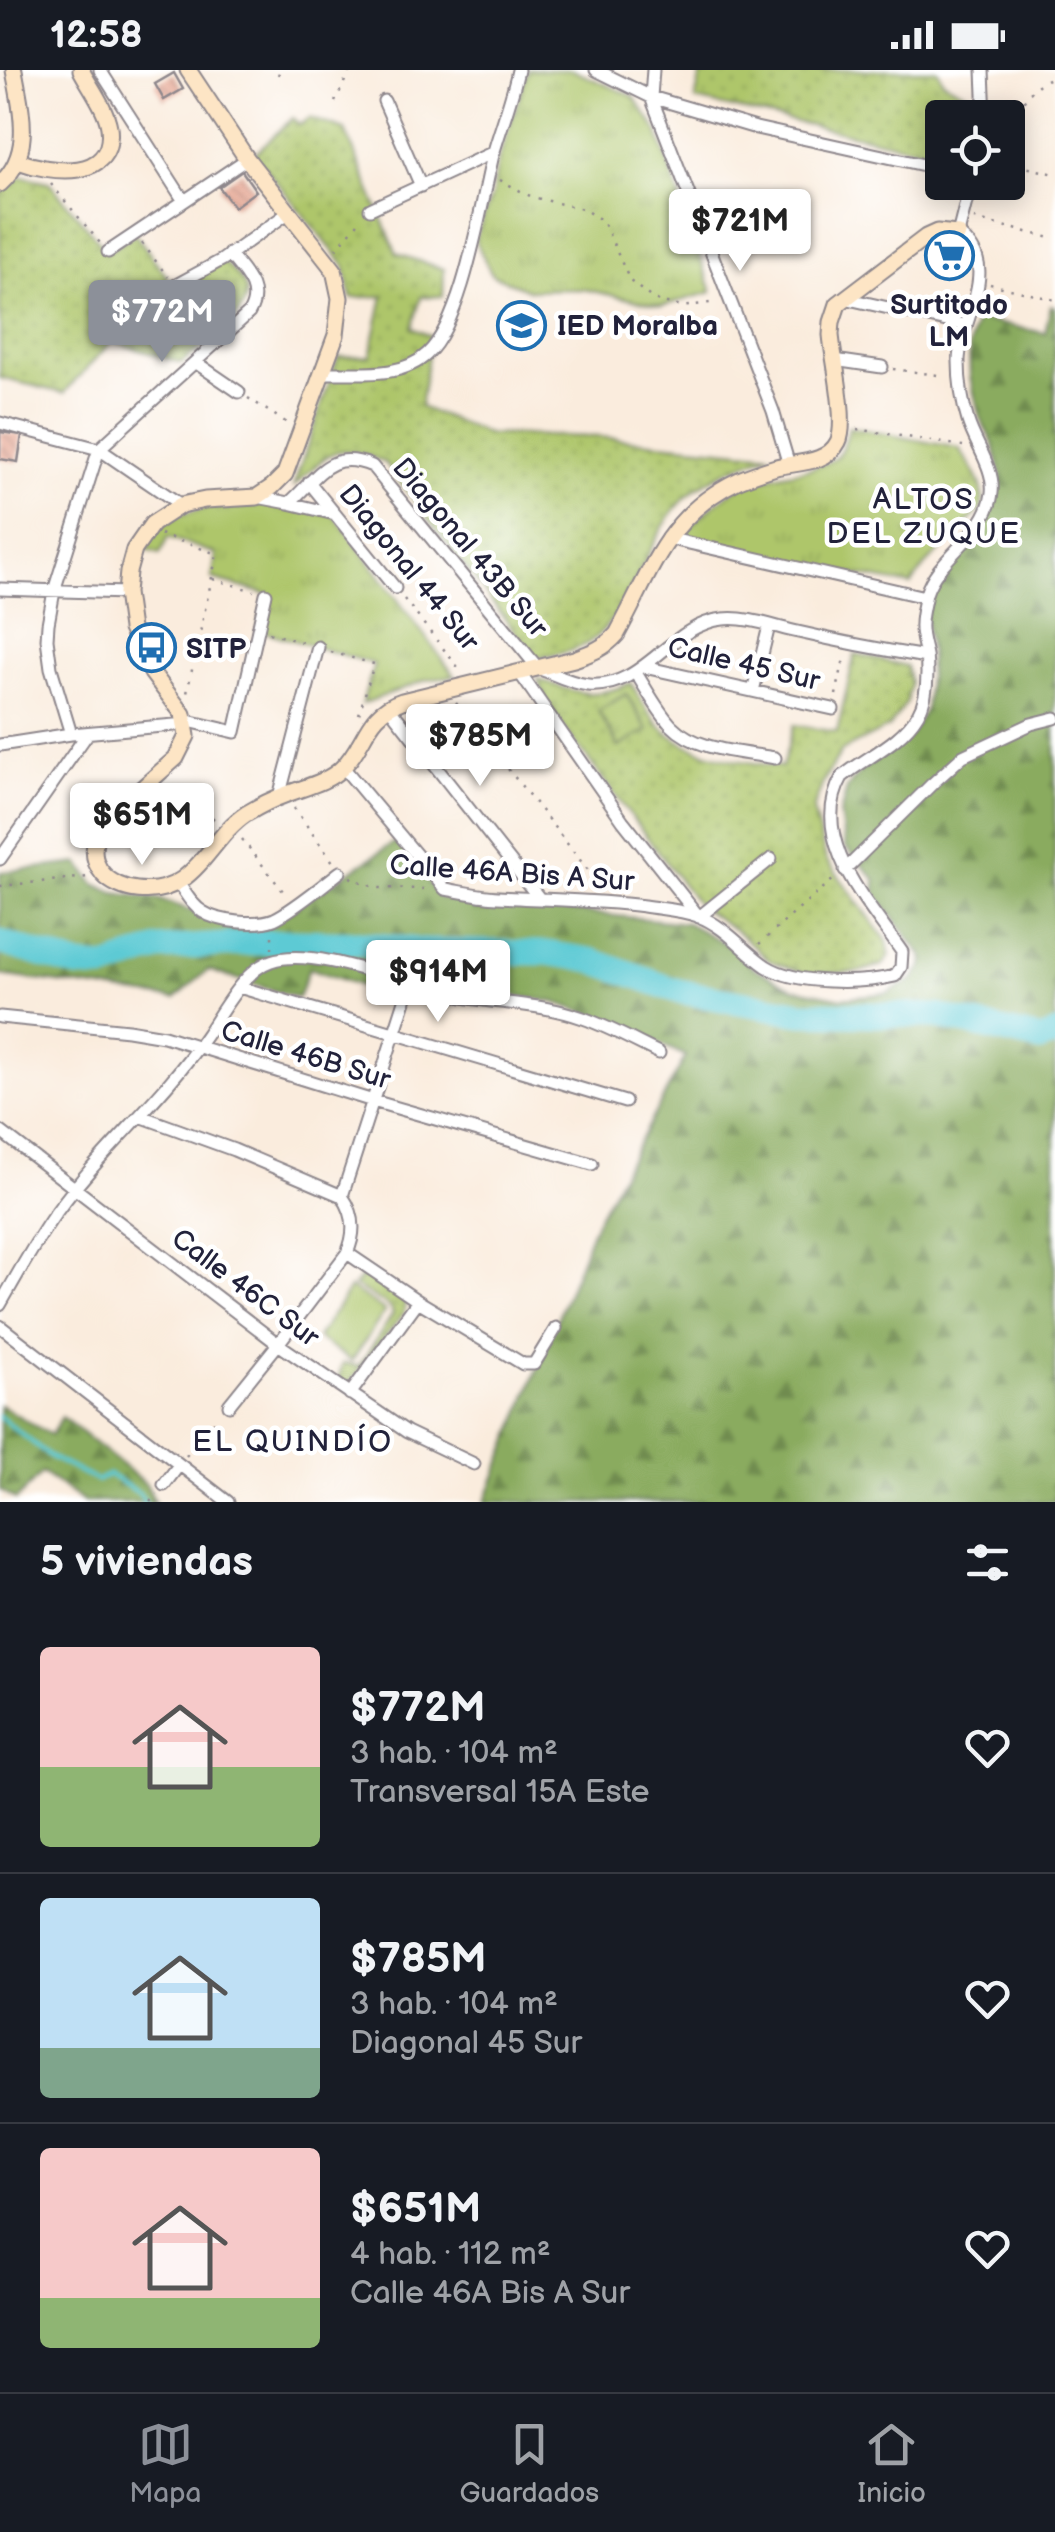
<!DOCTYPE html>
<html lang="es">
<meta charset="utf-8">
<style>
body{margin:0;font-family:"Balsamiq Sans",sans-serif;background:#242831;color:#f1f3f6;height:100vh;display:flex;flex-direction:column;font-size:38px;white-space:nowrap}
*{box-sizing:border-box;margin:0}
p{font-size:32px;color:#9ea1a6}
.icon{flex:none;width:55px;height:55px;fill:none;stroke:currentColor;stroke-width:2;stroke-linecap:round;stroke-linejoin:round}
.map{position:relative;height:1432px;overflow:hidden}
.drawer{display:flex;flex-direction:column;background:#171b24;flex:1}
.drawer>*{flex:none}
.buttons{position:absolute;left:925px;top:30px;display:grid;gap:20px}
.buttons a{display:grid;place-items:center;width:100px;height:100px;border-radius:10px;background:#171b24;box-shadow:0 5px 25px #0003;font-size:50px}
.price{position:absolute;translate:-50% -85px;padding:0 22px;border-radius:10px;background:#fff;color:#222;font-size:32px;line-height:65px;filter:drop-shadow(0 2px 5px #0008)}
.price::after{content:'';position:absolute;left:50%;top:60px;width:30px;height:22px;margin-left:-15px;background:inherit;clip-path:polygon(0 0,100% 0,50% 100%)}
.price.on{background:#8c9099;color:#fff}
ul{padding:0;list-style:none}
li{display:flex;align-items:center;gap:30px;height:250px;padding:0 40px}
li+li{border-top:2px solid #363941}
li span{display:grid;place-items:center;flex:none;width:280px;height:200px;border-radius:10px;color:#555}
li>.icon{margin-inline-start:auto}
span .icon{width:120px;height:120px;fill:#fffc;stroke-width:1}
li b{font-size:42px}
h2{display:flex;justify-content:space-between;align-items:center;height:120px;padding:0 40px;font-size:42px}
.status{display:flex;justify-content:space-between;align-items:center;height:70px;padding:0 50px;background:#171b24;direction:ltr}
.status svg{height:28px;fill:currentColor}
.dock{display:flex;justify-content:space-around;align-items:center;height:140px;border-top:2px solid #363941;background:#171b24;font-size:28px;color:#9ea1a6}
.dock a{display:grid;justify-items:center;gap:5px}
.dock .on{color:#8c9099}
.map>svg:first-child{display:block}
.grass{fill:url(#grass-dots);stroke:#687453;stroke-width:2.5}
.forest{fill:url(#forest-firs);stroke:#56664d;stroke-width:2.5}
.park{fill:url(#park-tufts);stroke:#687453;stroke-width:2.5}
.pitch{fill:#aec66b;stroke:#687453;stroke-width:2.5}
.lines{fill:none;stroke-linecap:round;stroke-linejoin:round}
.stream{stroke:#5dcad4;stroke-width:4}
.river{stroke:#5dcad4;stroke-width:25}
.building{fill:url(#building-back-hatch)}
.street-casing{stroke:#8e878c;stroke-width:15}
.secondary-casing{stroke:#8e878c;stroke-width:19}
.path{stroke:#8e878c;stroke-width:2.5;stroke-dasharray:2.5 8;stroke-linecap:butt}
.street{stroke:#fff;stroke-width:11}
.secondary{stroke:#fde5c5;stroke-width:15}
.labels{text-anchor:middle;stroke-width:9;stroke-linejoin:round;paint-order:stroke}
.poi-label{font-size:28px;font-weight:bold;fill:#22223b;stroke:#fff;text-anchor:start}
.street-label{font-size:28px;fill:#22223b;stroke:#fff}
.neighbourhood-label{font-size:30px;letter-spacing:2.5px;fill:#22223b;stroke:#fff}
</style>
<div class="status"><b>12:58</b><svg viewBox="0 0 49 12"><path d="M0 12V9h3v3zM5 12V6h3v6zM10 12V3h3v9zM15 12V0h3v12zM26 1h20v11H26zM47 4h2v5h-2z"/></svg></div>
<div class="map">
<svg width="1055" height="1432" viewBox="0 0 1055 1432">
<defs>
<pattern id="grass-dots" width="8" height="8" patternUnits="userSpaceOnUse" patternTransform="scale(2.5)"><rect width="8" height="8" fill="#aec66b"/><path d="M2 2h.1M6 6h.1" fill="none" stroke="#95aa5e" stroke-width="1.8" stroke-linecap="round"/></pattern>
<pattern id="forest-firs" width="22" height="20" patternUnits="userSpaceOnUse" patternTransform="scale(2.5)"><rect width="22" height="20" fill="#8aab5f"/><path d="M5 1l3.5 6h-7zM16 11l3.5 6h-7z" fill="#708b50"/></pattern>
<pattern id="park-tufts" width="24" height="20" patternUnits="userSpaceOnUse" patternTransform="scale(2.5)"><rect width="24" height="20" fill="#aec66b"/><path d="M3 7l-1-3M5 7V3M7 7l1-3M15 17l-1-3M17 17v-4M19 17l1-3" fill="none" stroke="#95aa5e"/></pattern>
<pattern id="building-back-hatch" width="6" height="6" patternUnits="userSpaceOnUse" patternTransform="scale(2.5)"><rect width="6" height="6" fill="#e7ab98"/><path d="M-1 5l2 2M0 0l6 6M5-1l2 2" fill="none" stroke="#c69384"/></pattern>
</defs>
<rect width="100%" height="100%" fill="#fff"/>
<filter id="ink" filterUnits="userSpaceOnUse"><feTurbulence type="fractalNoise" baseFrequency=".01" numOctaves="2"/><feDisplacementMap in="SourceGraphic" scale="20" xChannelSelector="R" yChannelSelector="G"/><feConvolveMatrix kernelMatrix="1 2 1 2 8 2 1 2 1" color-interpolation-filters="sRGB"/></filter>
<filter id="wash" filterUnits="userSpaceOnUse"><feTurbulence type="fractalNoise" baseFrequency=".0048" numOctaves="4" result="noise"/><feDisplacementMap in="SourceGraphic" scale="40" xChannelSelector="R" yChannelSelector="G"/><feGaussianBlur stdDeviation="2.25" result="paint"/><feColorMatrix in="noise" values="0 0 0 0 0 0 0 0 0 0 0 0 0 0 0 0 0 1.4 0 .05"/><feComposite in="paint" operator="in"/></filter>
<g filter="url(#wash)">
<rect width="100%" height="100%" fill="#faecdd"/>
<path class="grass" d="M702 0H938L943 11 967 24 962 47 942 48V84L695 30Z
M293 48 300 55 310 48 345 60 397 184 444 199 443 226 421 227 412 258 431 266 420 337 488 364 600 367 771 384C737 396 701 408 677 437 644 477 630 544 588 573 574 582 552 585 536 589L385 393C334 369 331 382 293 417L338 287 370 286 383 226 351 228 345 196 254 84Z
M22 106 49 112 107 181 135 164 174 216 222 190C228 197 240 206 244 215 257 243 201 277 181 293L112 271 64 323 0 308V123Z
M855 584 906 596 910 613 907 632 889 657 842 681 824 710 813 740 826 789 887 871 890 886 883 895 859 902 807 904 770 891 739 863 699 836 547 635 538 609C576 623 593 630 631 613 641 630 653 652 669 664 700 688 744 691 782 697L794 655 837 662Z
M365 1203 405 1231 404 1243 351 1311 345 1313 338 1309 343 1293 359 1296 393 1244 390 1237 354 1216Z"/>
<path class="forest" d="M1051 236 1055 237V1432H485L596 1151 686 986 613 952 554 932 470 918 381 897 370 919 309 898 298 928 208 900 175 929 0 905V802L79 793 95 814 115 823 158 829 257 862 397 771 440 828 687 853 728 875 754 898 793 918 842 928 888 923 912 910 923 896 922 886 876 824 875 809 845 777 840 744 847 718 862 700 907 668 925 641 930 585 925 544 936 511 971 476 993 440 1001 406 994 376 980 348 970 307 969 277 976 249 1045 263Z
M0 1335 51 1365 62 1347 146 1414 155 1432H84L42 1403 16 1430 0 1420Z"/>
<path class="park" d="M528 0H572L633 26 657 60 712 222 662 236 583 219 528 220 492 205 475 170 492 125 498 91Z
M849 357 959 378C970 396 989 417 981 439L926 495 911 515 808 496 681 466C700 448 718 429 741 416 765 404 824 401 837 386 843 378 847 367 849 357Z
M275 432 334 445 455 606 426 610 362 634 374 594 258 560 266 524 212 509 216 484 168 467 160 484 144 479 158 457 179 445 211 437H244Z
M626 624 648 660 619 677 598 641Z"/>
<path class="pitch" d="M350 1218 385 1241 352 1291 317 1268Z"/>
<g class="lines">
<path class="stream" d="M0 1347 52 1388 97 1411 108 1404 139 1423 145 1432"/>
<path class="river" d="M0 872 77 896 105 898 158 879 290 871 359 873 424 881 547 883 591 890 678 921 801 943 937 946 1040 970 1055 964"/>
</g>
<g id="blocks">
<path class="building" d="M174 3 183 19 164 30 155 14Z
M242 101 256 121 234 137 219 117Z
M0 362 22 365 18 392 0 389Z
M184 723 213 748 197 766 169 742Z"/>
</g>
</g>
<g filter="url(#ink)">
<use href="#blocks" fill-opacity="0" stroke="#8e878c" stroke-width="2.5"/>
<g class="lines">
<defs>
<path id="street" d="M100 0 184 131
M596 0 651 27 756 58 942 99
M653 0 651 27 773 341 789 395
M983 0 985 48
M384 31 421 116
M370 139 494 82
M108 182 247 89
M174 216 222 190 288 143
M844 228 964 255
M834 290 882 297
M195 292 239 322
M324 303C357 302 401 309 427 284 464 250 481 132 494 81 502 54 512 28 518 0
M0 353 99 379 181 435
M309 412 395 518
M257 427 289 433C318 408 328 378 372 396L538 598C554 604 570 613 588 615 644 620 669 555 723 549 746 546 775 557 798 562 841 572 883 580 926 587
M289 433 335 444
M667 468 925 527
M0 519 126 523
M644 597 833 639
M519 602 623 751 699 847 771 789
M636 603C647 620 657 640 671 655 696 681 741 682 775 688
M753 621 769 556
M388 636 539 828
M184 650 235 662 266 524
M71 664 51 598 47 569 48 554 54 521 99 379 249 243C263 219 244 203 229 184
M0 675 71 664 186 654
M343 697 445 819C462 822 480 826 498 827 547 830 596 830 644 836 662 839 681 840 698 846 725 856 743 880 766 896 796 915 861 914 895 906L901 897 902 882C869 834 807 769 842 707 866 687 901 673 918 644 928 627 928 604 926 585 924 575 920 564 921 554 921 545 924 534 926 524 938 485 987 465 992 423 995 399 975 374 968 351 962 332 959 311 959 291 960 247 1004 197 958 164L971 112
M279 727 318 577
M0 789 88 663
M845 800 932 714 963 686 1031 654 1055 648
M177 811C185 822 191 835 203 842 218 852 257 856 274 849 292 841 323 815 340 802
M239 917 625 1032
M0 947 128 960 164 966 373 1031 592 1094
M140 1046 234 1080 342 1126
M0 1061 278 1274 407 1362 474 1394
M347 1183 418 1231 523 1294H534L556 1258
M0 1235C18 1204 35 1172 55 1144 101 1080 163 1029 207 964 222 942 245 899 271 891 318 875 413 919 463 927 504 934 544 934 583 948 609 957 634 971 659 983
M0 1256 228 1432
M350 1324 418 1231
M229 1335 278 1274 347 1183C356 1163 355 1144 342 1126L410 915
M164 1415 179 1395"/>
<path id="secondary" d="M188 0 247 89 334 200 340 228 336 265 285 404 272 417 257 427 205 430 181 435 152 454 134 480 128 502 126 523 131 559 152 603 183 644 187 666 176 688 102 754C93 770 90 789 103 804 111 813 125 819 137 820 195 827 208 769 246 744 259 736 273 729 287 724 305 717 328 712 342 698 366 675 365 643 402 631L574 589C591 583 605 578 617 564 652 500 667 444 739 410 751 405 763 401 776 397 797 392 827 394 838 372 848 353 833 289 831 265L832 252 838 234 926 167 937 162 958 164
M18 91C50 103 116 112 109 57 106 38 90 17 81 0
M0 114C34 83 21 40 14 0"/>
</defs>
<use href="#street" class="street-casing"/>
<use href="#secondary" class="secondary-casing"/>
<path class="path" d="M278 5 280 0
M335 32 350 0
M1008 59C1020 39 1030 12 1055 7
M1008 93 1055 104
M500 110 532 127 583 139 603 151 630 211 653 229 681 237 717 232
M51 114 100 173
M974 149 1055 169
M142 173 168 207
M336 179 363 147
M990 214 1055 230
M893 299 945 306
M248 328 287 353
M857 359 963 376
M160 464 217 484 187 623
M213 509 254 521
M404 529 461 601
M269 563 305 573
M331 582 374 594 359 644
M836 625 845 584
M456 633 603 819
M294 738 333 792
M242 769 287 826
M350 807 376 818 430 819
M0 816 88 807
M759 874 836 807
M272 879V862
M186 1386 219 1346
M150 1432 157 1424"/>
<use href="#street" class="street"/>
<use href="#secondary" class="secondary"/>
</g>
</g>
<defs>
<symbol id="supermarket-ring" viewBox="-11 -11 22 22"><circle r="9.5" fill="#fff" stroke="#1f6fb2" stroke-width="1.5"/><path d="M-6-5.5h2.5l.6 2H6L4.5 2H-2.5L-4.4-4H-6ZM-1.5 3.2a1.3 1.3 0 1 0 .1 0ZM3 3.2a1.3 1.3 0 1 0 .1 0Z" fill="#1f6fb2"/></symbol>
<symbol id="school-ring" viewBox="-11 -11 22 22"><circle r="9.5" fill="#fff" stroke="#1f6fb2" stroke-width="1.5"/><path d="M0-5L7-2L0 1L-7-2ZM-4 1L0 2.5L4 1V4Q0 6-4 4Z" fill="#1f6fb2"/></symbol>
<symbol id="bus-ring" viewBox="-11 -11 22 22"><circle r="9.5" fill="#fff" stroke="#1f6fb2" stroke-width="1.5"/><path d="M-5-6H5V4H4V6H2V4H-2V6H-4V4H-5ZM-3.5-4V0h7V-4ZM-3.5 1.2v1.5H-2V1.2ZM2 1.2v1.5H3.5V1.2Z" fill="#1f6fb2"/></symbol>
</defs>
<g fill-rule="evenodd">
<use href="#supermarket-ring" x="922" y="158" width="55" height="55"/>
<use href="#school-ring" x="494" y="228" width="55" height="55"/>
<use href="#bus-ring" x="124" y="550" width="55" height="55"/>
</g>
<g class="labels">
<g class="poi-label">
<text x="949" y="244" text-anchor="middle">Surtitodo<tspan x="949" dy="32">LM</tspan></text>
<text x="557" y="265">IED Moralba</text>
<text x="186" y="588">SITP</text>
</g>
<g class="street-label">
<text transform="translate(471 477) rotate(50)" y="10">Diagonal 43B Sur</text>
<text transform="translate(410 497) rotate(51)" y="10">Diagonal 44 Sur</text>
<text transform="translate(744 593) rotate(13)" y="10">Calle 45 Sur</text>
<text transform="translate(512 802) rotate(4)" y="10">Calle 46A Bis A Sur</text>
<text transform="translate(306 984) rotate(17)" y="10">Calle 46B Sur</text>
<text transform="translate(246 1217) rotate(37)" y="10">Calle 46C Sur</text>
</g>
<g class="neighbourhood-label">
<text x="924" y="439">ALTOS<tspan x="924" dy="34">DEL ZUQUE</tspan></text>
<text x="293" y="1381">EL QUINDÍO</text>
</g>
</g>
</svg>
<div class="buttons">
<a><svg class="icon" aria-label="locate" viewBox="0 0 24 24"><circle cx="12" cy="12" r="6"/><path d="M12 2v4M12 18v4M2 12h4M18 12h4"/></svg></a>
</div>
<b class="price" style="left:740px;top:204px">$721M</b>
<b class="price on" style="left:162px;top:295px">$772M</b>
<b class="price" style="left:480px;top:719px">$785M</b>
<b class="price" style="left:142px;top:798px">$651M</b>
<b class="price" style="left:438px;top:955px">$914M</b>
</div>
<section class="drawer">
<h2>5 viviendas<svg class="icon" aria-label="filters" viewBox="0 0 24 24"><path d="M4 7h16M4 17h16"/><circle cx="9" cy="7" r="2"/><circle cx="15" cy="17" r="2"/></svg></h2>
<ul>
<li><span style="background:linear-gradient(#f6c9c9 60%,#8fb573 0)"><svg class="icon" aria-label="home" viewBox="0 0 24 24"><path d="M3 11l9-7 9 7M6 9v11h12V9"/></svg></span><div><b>$772M</b><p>3 hab. · 104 m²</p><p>Transversal 15A Este</p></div><svg class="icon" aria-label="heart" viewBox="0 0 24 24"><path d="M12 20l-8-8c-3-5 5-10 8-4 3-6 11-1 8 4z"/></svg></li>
<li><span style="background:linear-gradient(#bfe0f5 75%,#7fa58c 0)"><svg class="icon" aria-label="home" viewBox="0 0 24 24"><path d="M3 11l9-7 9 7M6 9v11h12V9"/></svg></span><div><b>$785M</b><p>3 hab. · 104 m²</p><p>Diagonal 45 Sur</p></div><svg class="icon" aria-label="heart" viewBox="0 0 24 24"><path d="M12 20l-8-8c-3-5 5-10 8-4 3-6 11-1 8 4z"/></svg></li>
<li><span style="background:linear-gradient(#f6c9c9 75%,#8fb573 0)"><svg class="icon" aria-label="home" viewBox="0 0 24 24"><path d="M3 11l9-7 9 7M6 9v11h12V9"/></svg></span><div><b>$651M</b><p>4 hab. · 112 m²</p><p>Calle 46A Bis A Sur</p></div><svg class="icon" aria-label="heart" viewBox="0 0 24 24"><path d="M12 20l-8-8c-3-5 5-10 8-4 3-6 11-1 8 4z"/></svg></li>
</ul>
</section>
<nav class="dock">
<a class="on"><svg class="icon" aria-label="map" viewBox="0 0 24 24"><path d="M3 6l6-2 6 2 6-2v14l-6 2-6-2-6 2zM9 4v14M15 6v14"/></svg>Mapa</a>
<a><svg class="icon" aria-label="saved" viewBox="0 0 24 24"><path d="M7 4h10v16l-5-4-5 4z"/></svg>Guardados</a>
<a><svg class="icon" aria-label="home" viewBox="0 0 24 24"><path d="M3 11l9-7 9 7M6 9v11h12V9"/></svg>Inicio</a>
</nav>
